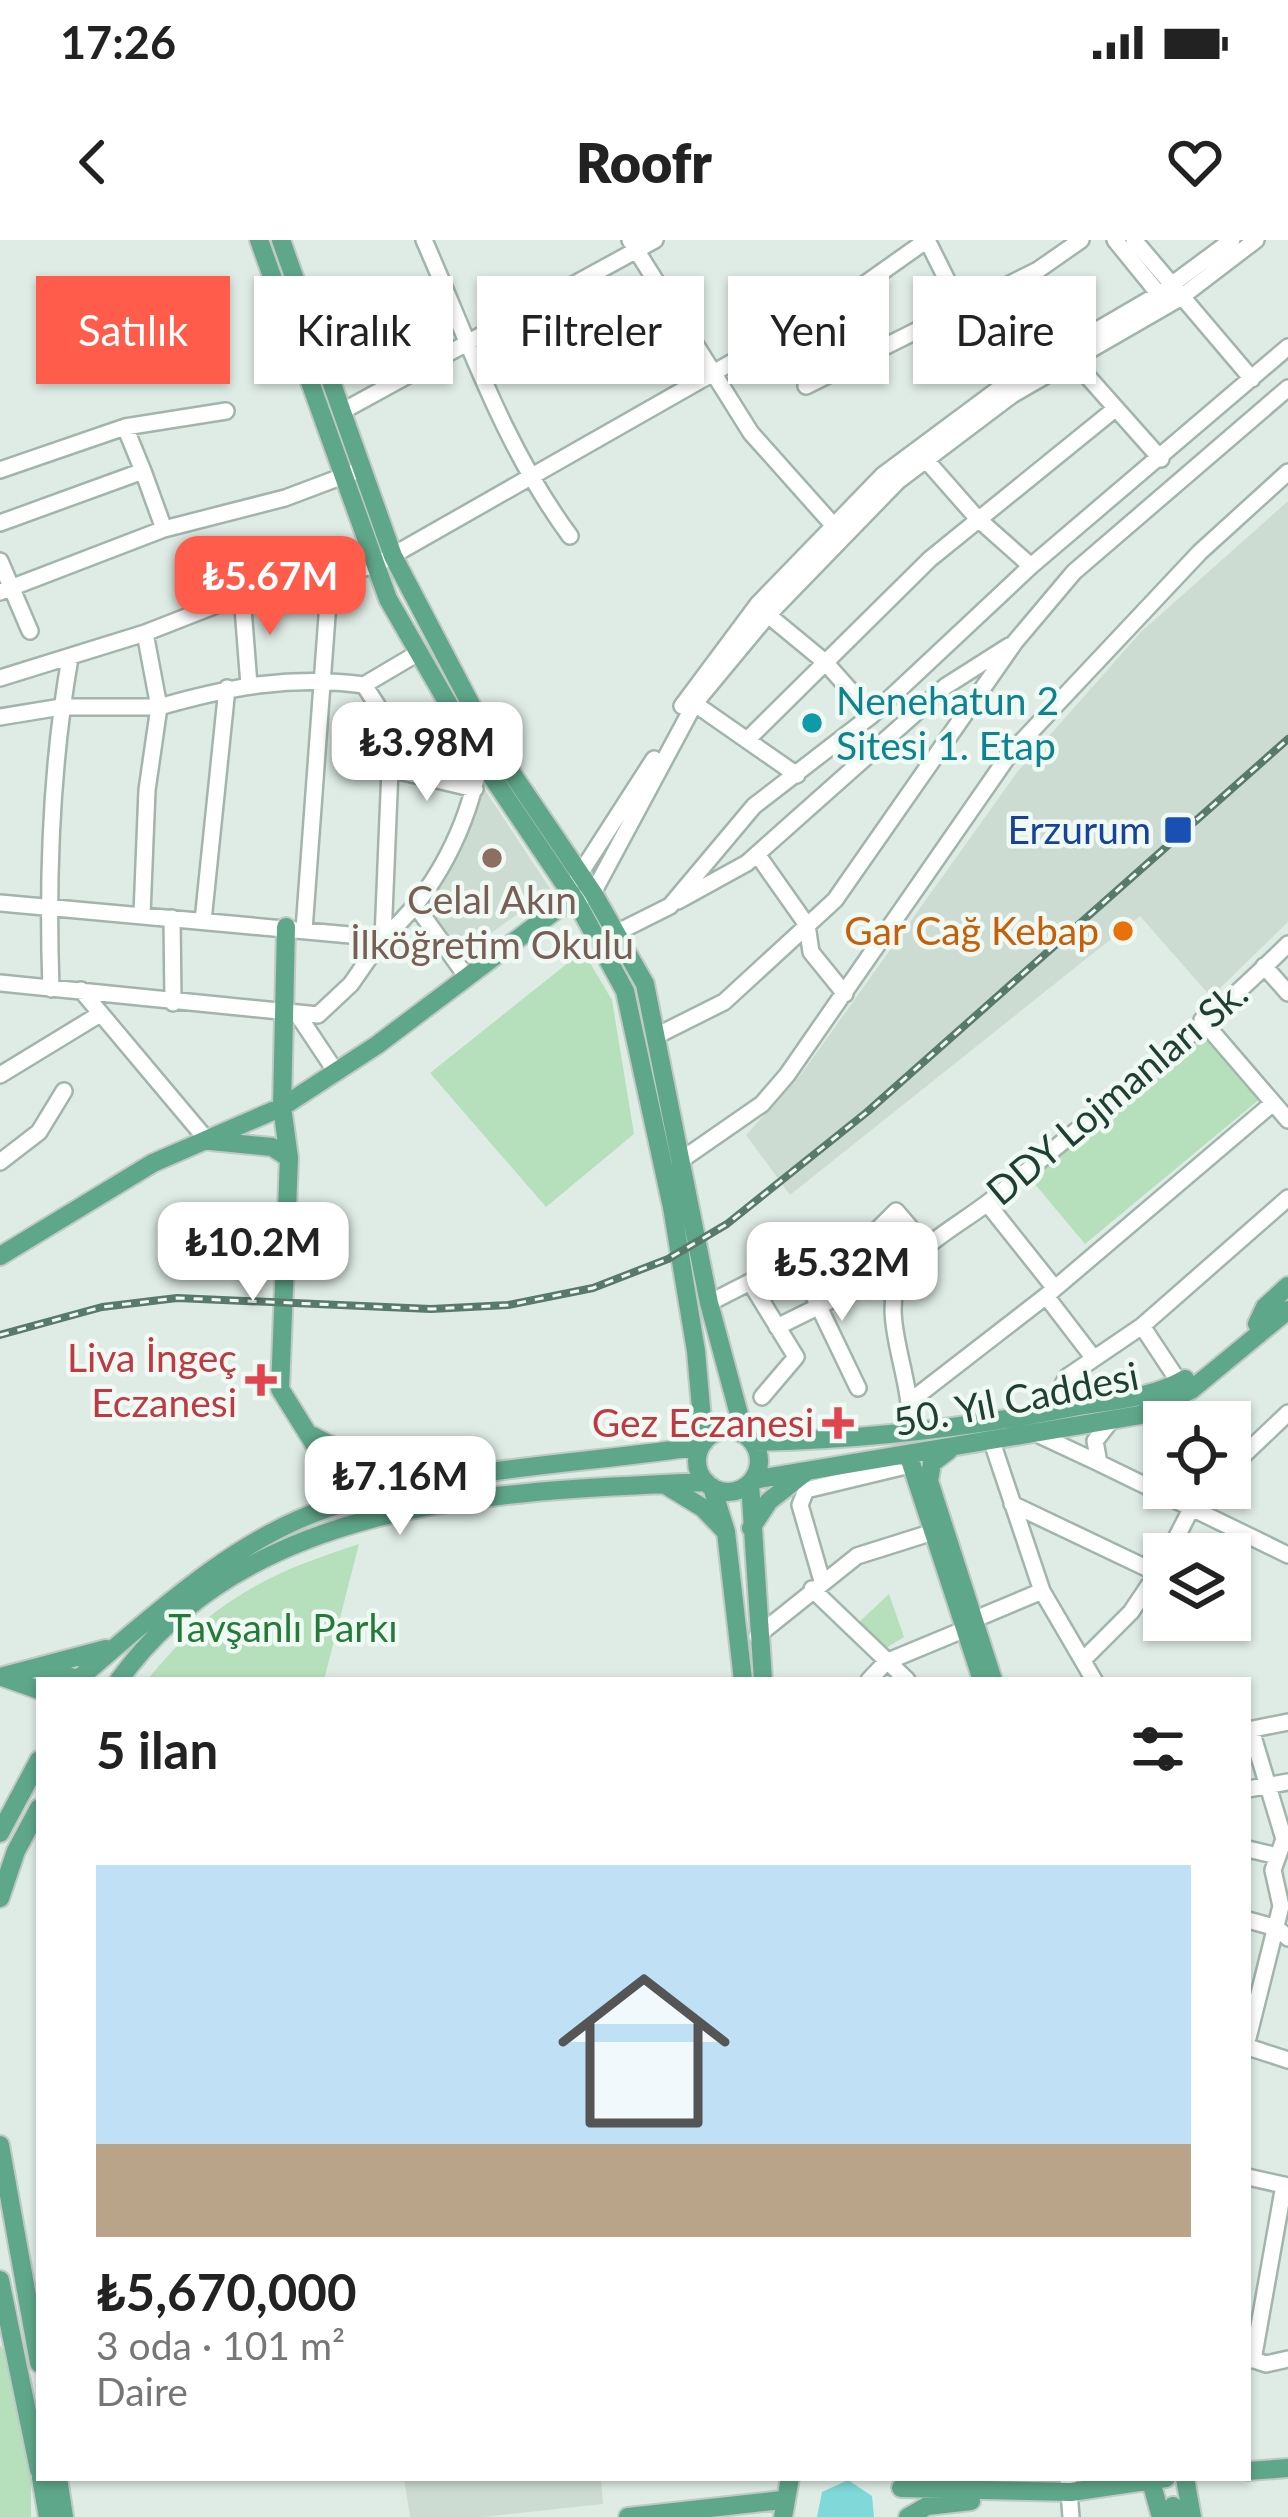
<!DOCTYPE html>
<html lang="tr">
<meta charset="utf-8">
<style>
body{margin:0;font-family:Lato,sans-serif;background:#f2f2f2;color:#222;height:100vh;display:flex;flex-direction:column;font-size:45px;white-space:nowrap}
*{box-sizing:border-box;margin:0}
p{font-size:39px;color:#767676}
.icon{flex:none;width:66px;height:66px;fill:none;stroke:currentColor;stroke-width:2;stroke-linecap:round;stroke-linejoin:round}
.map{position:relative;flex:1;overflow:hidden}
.panel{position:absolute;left:36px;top:1437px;width:1215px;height:804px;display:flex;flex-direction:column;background:#fff;border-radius:0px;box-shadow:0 3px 9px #0004}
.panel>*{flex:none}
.banner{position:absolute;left:36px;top:36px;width:1218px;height:108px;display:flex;gap:24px}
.tools{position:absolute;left:1143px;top:1161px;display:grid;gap:24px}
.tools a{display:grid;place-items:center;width:108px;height:108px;border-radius:0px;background:#fff;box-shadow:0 3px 9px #0004;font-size:60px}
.price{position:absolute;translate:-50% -102px;padding:0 27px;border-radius:24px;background:#fff;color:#222;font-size:39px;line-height:78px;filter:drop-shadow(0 3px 6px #0008)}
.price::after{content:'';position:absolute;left:50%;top:72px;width:36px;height:27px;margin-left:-18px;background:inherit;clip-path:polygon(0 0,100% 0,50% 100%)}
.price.active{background:#ff5c4b;color:#fff}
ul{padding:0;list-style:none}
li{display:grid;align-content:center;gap:24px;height:636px;padding:0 60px}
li+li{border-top:3px solid #e0e0e0}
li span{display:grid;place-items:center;height:372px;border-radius:0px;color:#555}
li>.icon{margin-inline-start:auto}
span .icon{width:216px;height:216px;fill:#fffc;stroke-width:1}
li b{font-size:51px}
h2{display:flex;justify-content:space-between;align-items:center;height:144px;padding:0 60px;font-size:51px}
.tag{padding:0 42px;border-radius:0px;background:#fff;box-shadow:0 3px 9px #0004;font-size:42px;line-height:108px}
.tag.active{background:#ff5c4b;color:#fff}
.status{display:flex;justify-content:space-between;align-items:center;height:84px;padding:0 60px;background:#fff;direction:ltr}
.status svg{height:33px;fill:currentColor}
header{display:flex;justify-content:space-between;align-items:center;height:156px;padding:0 60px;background:#fff;font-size:54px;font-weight:800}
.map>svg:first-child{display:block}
.built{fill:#cddcd3}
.green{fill:#b5e0bb}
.water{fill:#80d8d8}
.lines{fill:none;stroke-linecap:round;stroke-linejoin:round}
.minor-casing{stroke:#a1b5ab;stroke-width:20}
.major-casing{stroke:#c0c9c5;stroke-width:22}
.minor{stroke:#fff;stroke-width:15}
.major{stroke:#5fa78a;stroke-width:18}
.rail-casing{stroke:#587a6c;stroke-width:8}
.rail{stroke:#f0f9f3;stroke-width:3;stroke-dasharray:9;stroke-linecap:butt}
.culture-dot{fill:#0f9aa8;stroke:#f0f9f3;stroke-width:4.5}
.transit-dot{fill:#1a4fb4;stroke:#f0f9f3;stroke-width:4.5}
.education-dot{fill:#8d6e63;stroke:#f0f9f3;stroke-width:4.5}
.food-dot{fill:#e8710a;stroke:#f0f9f3;stroke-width:4.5}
.health-dot{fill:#e0444e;stroke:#f0f9f3;stroke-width:4.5}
.labels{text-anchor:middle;stroke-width:9;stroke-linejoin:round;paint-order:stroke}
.culture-label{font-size:39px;fill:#0d838f;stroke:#f0f9f3;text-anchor:start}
.transit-label{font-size:39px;fill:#164399;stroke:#f0f9f3;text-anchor:end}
.education-label{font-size:39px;fill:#785e54;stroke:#f0f9f3}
.food-label{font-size:39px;fill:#c56008;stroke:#f0f9f3;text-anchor:end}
.street-label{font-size:39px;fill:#1e3f31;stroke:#f0f9f3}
.health-label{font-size:39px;fill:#be3a42;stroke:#f0f9f3;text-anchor:end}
.park-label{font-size:39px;fill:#247a38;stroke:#f0f9f3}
</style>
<div class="status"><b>17:26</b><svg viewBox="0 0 49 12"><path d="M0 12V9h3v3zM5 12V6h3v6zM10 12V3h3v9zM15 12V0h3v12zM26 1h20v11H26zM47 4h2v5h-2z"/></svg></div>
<header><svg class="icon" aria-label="back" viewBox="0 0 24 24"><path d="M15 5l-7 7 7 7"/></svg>Roofr<svg class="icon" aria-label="heart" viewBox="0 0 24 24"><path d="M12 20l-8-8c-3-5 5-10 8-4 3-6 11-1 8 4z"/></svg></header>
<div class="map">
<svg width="1288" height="2277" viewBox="0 0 1288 2277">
<rect width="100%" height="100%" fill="#dfece5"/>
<path class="built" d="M1288 261V682L1211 757 1140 676 790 955 746 895 802 833 1018 531 1141 392Z
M481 544 551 650 480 701 471 692 458 708 425 666Z
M404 2238H601L603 2264 483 2277H410Z"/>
<path class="green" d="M583 711 612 760 634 894 546 967 430 833Z
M1205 791 1261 858 1085 1004 1029 937Z
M359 1304 324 1440H147C211 1362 265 1334 359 1304Z
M889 1354 904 1397 883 1410 858 1383Z
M0 2105 8 2117 31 2231V2277H0Z"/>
<path class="water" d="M848 2240 872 2256 874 2277H817L822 2252Z"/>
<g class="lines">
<defs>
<path id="minor" d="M424 0C469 102 503 205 570 296
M630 0 751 193 834 286
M927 0 962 70 1008 142
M1115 0 1162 58
M1134 0 1252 139
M1073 120 1161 219
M806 146 1038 30 1081 0
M341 172 655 0
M125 187 226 171
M926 220 977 278 1031 326
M0 230 125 187 143 231 0 283
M143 231 164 289
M0 321 30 391
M0 352 164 289 285 258 354 232
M242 355 249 445
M768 375 825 422 872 475
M0 438 145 393 242 355 374 326 845 58 927 0
M364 445 418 413
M688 459 797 535
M682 466 758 364 883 235 1008 142 1159 54 1232 0
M0 477 61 467H159L145 393
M749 498 930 319 1115 169
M390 529 475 549
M757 614 807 685 811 712 845 754
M576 640 654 519
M584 657 593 653 695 463 768 375 898 241 1012 155 1180 58 1256 0
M678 661 747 623 946 446 1009 406
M0 663 383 698C435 654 469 585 480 519
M414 663 466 736
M172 678 173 763
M203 681 227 448
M304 690 330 335
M616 693 670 666 754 566 872 475 1031 326 1288 107
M1264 726 1288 753
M0 743 318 775 351 744 383 698 390 529 377 465 364 445C292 435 228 447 159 467L147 550 142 674
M51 749C47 639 51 526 70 418
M81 750 207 900
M298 775 336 832
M1202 780 1288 880
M658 795 724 762 835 660 1015 402 1074 332 1288 148
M0 835 100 774
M0 922 39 892 64 851
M674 925 762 864 787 835 1009 515 1200 312 1288 232
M987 963 1053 1046
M785 996 858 1148
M897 1048 859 1008 896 971 927 1007
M1046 1056 1092 1116
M709 1063 750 1042 796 1117 762 1157
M1142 1086 1179 1142
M777 1087 884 1034
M913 1159 1046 1056 1273 863
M1047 1173 1067 1137 1142 1086 1288 958
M909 1190C916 1144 878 1077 900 1038 919 1004 961 984 990 961 1091 879 1196 795 1288 704
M1039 1195 1099 1223 1095 1201 1110 1182
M992 1202 1042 1351 1094 1440
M1099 1223 1288 1315
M1230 1228 1288 1173
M1012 1264 1159 1334
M1168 1314 1191 1269 1211 1248
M822 1341 800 1265 806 1250 910 1225
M812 1349 907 1440
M973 1380 1042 1351
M757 1396 857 1316 930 1293
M1083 1420 1131 1372 1164 1323
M869 1440 886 1422 963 1390
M1248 1490 1288 1482
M1248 1549 1288 1542
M1248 1609 1277 1616
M1248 1680 1277 1688 1288 1698
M1248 1798 1281 1666 1273 1630 1284 1599 1251 1490
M1248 1807 1288 1820
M1248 1937 1288 1946
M1248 2118 1266 2124 1288 2119
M1253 2120 1284 1945
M1068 2238 1071 2277"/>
<path id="major" d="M259 0 388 359 480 519 576 661 625 751 672 967 696 1111 704 1202
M281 0 393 316 490 501 593 653 645 744 709 1063 744 1193
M286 687 282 867 289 918 280 1149 331 1231 335 1250 327 1268
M211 901 272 907 289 918
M0 1016 153 923 282 867 377 805 560 667 576 661
M1257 1084 1265 1067 1288 1046
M697 1221a31 31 0 1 1 62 0a31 31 0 1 1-62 0Z
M313 1196 411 1248
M754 1202C858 1200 966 1188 1069 1168 1109 1160 1148 1160 1185 1139
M948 1211 932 1223 929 1241 993 1440
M908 1214 982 1440
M753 1240 1140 1175 1191 1150 1288 1070
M750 1243 763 1440
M664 1244 703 1268 726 1292
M712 1247 726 1292 743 1440
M751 1288 769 1261 806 1232
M41 1429 78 1439C153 1376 233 1300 328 1268 446 1227 578 1225 701 1206
M0 1437 106 1409
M5 1438 39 1450
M119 1440C253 1255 501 1252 706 1242
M0 1593 39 1520
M0 1658 16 1611 39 1568
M0 1905 39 2123
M0 2040 39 2230
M1248 2231 1288 2228
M41 2238 48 2277
M58 2238 64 2277
M1150 2238 1161 2277
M1185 2238 1192 2277
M901 2248 1071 2252 1166 2238
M1173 2266 1176 2277
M628 2277 782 2260
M783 2277 790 2238
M908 2277 927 2266 971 2261"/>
</defs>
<use href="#minor" class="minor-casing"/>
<use href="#major" class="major-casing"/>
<use href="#minor" class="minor"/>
<use href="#major" class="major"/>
<defs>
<path id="rail" d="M0 1095 102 1067 177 1058 431 1069 508 1065 593 1048 668 1019 727 984 867 872 1288 499"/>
</defs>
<use href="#rail" class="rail-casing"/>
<use href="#rail" class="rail"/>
</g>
<circle class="culture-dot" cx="812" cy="483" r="12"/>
<rect class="transit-dot" x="1163" y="575" width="30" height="30" rx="6"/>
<circle class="education-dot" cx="492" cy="618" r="12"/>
<circle class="food-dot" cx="1123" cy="691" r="12"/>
<g class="health-dot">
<path d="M255 1122h12v12h12v12h-12v12h-12v-12h-12v-12h12z"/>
<path d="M832 1165h12v12h12v12h-12v12h-12v-12h-12v-12h12z"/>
</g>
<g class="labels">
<g class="culture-label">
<text x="836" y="475">Nenehatun 2<tspan x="836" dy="45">Sitesi 1. Etap</tspan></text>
</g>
<g class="transit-label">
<text x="1151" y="604">Erzurum</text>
</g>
<g class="education-label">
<text x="492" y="674">Celal Akın<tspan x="492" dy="45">İlköğretim Okulu</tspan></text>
</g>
<g class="food-label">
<text x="1099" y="705">Gar Cağ Kebap</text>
</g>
<g class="street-label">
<text transform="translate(1117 852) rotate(-40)" y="14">DDY Lojmanları Sk.</text>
<text transform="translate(1016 1159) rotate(-11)" y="14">50. Yıl Caddesi</text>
</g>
<g class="health-label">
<text x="237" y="1132">Liva İngeç<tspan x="237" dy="45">Eczanesi</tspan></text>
<text x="814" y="1197">Gez Eczanesi</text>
</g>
<g class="park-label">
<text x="283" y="1402">Tavşanlı Parkı</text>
</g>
</g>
</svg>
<div class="tools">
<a><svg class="icon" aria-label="locate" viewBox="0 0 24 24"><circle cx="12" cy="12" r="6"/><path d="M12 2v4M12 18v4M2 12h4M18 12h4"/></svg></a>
<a><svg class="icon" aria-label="layers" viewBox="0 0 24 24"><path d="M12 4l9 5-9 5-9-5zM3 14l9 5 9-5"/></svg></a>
</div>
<b class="price active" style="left:270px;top:398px">₺5.67M</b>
<b class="price" style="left:427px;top:564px">₺3.98M</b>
<b class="price" style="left:253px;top:1064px">₺10.2M</b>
<b class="price" style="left:842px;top:1084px">₺5.32M</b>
<b class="price" style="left:400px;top:1298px">₺7.16M</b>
<div class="banner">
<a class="tag active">Satılık</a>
<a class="tag">Kiralık</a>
<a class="tag">Filtreler</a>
<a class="tag">Yeni</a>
<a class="tag">Daire</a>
</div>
<section class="panel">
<h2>5 ilan<svg class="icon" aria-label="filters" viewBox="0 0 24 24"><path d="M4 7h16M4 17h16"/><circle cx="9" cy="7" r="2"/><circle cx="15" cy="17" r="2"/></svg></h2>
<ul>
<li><span style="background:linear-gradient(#bfe0f5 75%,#b9a48a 0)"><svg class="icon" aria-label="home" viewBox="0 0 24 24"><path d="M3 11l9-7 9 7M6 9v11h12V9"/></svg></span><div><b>₺5,670,000</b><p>3 oda · 101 m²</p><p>Daire</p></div></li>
</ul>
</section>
</div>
